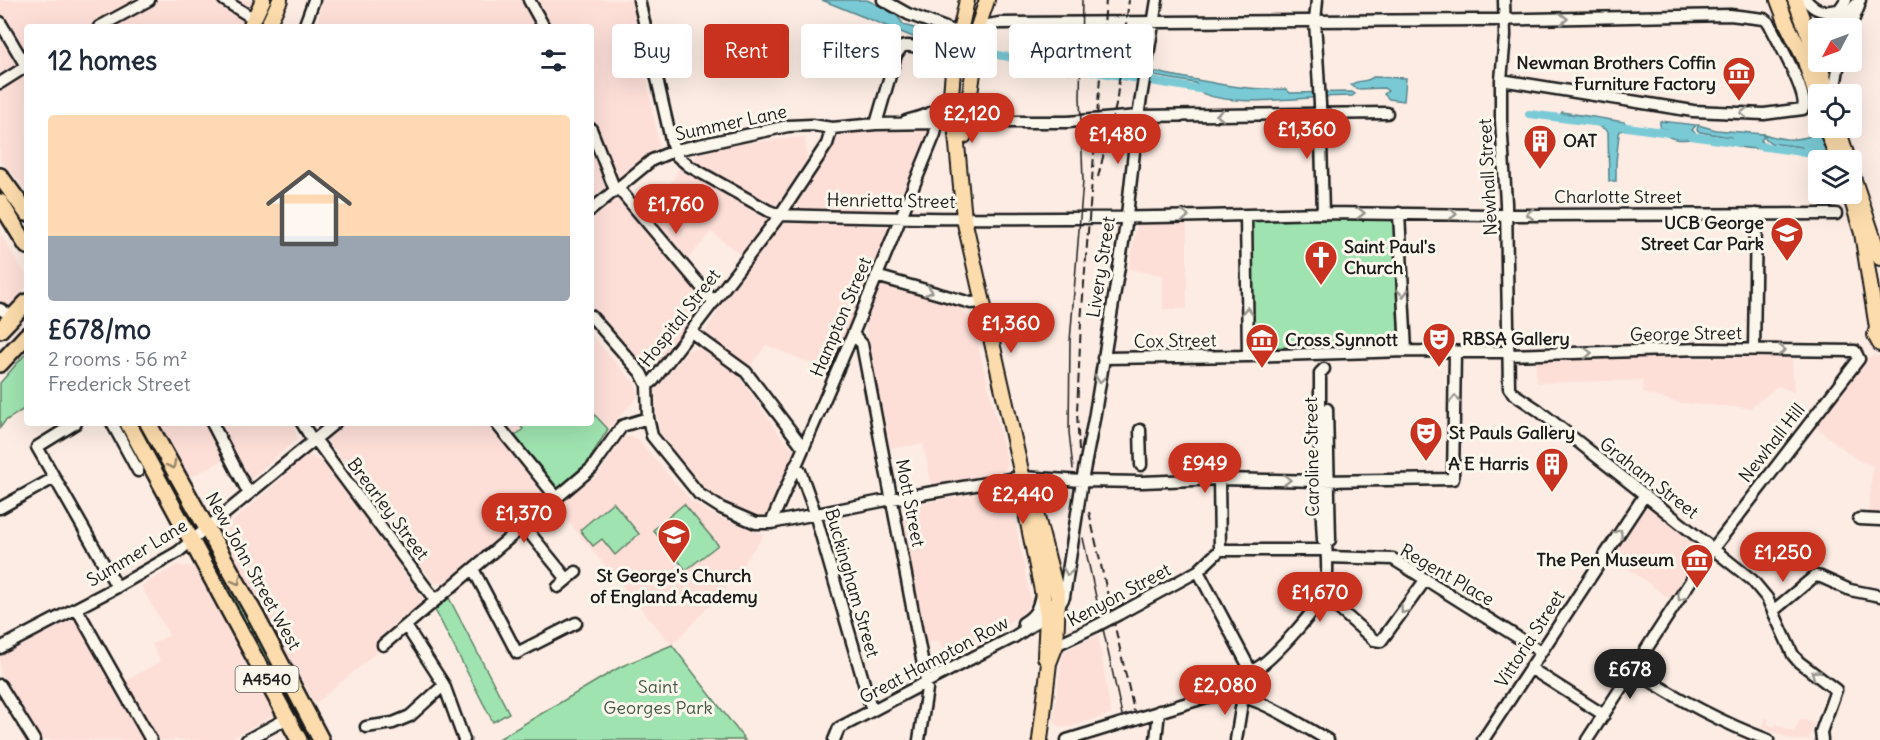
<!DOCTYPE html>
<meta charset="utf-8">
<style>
body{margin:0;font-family:Delius,sans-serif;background:#f2f2f3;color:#1f2937;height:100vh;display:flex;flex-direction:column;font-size:22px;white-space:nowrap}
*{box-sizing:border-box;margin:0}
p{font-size:20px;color:#747a83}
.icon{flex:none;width:33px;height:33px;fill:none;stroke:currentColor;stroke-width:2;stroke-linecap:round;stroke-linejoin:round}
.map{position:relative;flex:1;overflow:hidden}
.sheet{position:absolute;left:24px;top:24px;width:570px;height:402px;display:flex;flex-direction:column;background:#fff;border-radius:6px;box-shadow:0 6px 24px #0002}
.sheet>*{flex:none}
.banner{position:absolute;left:612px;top:24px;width:570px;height:54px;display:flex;gap:12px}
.needle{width:39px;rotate:229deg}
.tools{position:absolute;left:1808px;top:18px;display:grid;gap:12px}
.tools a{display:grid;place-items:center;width:54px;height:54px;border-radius:6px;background:#fff;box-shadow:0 6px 24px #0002;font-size:30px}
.price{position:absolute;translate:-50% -51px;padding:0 14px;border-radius:21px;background:#c8321e;color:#fff;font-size:20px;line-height:39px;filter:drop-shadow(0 2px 3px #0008)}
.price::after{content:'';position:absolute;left:50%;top:36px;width:18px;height:14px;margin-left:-9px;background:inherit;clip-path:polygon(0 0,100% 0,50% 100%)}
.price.selected{background:#222;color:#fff}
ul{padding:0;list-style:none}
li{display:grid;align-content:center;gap:12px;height:318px;padding:0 24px}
li span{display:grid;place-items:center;height:186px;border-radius:6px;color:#555}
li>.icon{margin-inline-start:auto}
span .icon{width:108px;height:108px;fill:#fffc;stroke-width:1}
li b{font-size:26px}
h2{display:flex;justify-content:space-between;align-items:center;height:72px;padding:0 24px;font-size:26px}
.chip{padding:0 21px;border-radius:6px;background:#fff;box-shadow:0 6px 24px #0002;font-size:21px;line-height:54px}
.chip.selected{background:#c8321e;color:#fff}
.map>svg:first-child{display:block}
.built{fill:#fddfd8}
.green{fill:#9fe4b0;stroke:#5e8066;stroke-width:1.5}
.water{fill:#7acad6;stroke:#54848c;stroke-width:1.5}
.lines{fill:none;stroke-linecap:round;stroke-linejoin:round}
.canal{stroke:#7acad6;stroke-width:8}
.minor-casing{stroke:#1c1c1c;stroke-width:15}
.major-casing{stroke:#1c1c1c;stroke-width:18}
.highway-casing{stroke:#1c1c1c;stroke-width:20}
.minor{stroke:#fbf7ec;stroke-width:10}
.major{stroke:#fcdcac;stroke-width:14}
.highway{stroke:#fcdcac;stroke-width:15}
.tram{stroke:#1c1c1c;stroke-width:1.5}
.rail{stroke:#1c1c1c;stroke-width:2;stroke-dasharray:9 4.5;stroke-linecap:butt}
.minor-bridge-casing{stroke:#1c1c1c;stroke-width:15;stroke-linecap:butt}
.minor-bridge{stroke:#fbf7ec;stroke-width:10}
.oneway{stroke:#97948e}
.oneway2{stroke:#97866b}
.labels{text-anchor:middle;stroke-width:6;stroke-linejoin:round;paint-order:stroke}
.shield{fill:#fbf7ec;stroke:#5f5e5a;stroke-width:1.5}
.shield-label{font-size:16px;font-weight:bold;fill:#1c1c1c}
.poi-label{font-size:18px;font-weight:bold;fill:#1c1c1c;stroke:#fbf7ec;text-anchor:start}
.street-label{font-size:18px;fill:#1c1c1c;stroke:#fbf7ec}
.park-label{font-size:18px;fill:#435848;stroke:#fbf7ec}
</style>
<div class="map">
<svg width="1880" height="740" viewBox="0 0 1880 740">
<rect width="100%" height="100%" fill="#fcece3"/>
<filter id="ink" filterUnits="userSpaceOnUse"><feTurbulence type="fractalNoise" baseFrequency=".0167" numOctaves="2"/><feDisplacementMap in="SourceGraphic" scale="12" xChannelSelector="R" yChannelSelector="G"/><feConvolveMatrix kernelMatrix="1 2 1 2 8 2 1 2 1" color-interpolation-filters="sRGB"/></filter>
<g filter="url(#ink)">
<path class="built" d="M0 0H254L241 27H27V194L20 182 0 161Z
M322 0H634V10L659 146 591 199V27H317Z
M933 129 896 214 800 210 797 202 816 175 840 134Z
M805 137 807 163 779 204 773 206 696 162 694 159 697 154 743 143Z
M680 167 765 216 767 223 741 255 711 232 688 259 652 216Z
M620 197 706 302 657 368H646L591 306V220Z
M782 221 889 227 857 313 831 371 766 345 750 366 707 336 706 330 725 300Z
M1187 222V309H1163V275L1129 269 1137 223Z
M0 232 17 262 27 276V286L10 306 0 301Z
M888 283 959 307 972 321 1008 465 1002 474 932 486 923 444 891 448 864 321 878 288Z
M591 335 636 385 639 395 608 429 591 411Z
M701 348 737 373 777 431 795 453 765 519 711 496 659 432 655 390 688 350Z
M1875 355 1880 357V516L1868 515 1873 466 1858 460 1814 426 1866 359Z
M1535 357 1792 358 1794 392 1778 386 1750 408 1680 403 1643 393 1642 380 1537 383Z
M159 423H204L223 460 187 479Z
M220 423H293L297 439 250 480Z
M346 423H529L505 443 549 498 445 584 434 583 327 440Z
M624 436 637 438 691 501 711 513 764 535 722 593 672 645 555 506 599 474Z
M308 455 323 461 425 601 378 643 382 648 315 704 222 536 227 526Z
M1008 487 1031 602 1026 610 990 637 980 647 949 661 938 640 926 643 901 512 904 507Z
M1646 505 1699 545 1701 550 1670 599 1610 555Z
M177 565 194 567 279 712 229 740H42L0 673V656L75 617 130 719 144 713 126 681 160 661 152 644 169 635 141 586Z
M1098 635 1111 714 1070 727H1059L1053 719 1063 652Z
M1766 718 1769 719 1767 724 1775 727 1776 724 1794 732 1801 718 1815 724 1808 740H1793L1761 727Z"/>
<path class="green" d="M1393 218 1399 344 1254 348 1251 221Z
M27 352V407L5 421 0 428V383Z
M591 411 608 429 587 463 558 488 515 436 523 429 518 423H591Z
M613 502 639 534 615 555 602 539 593 546 580 530Z
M684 504 718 545 686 570 653 530Z
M216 556 316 740H305L208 561Z
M449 598 509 713 493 722 435 610Z
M672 645 745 740H497L620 667Z"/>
<path class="water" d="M822 0H867L895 13 904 25 945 37 944 46 918 39Z
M1031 54 1072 60V73L1034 68 1025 60 1033 59 1030 57Z
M1155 72C1198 80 1241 91 1286 89L1290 93 1352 92 1355 94 1352 96C1310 95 1223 112 1191 87L1198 86 1195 83 1154 76Z
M1373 77 1406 78 1404 101 1389 99 1384 94 1388 91 1384 88 1357 89 1351 85C1358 79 1367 83 1373 77Z
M1562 112 1624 122 1631 128 1620 131 1619 134 1616 162V181H1609L1608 132C1605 128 1597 126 1591 122L1593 119 1561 114Z
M1660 121 1696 125 1692 130 1700 138C1684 140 1674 142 1660 132L1666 129 1660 128Z
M1698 125 1716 130 1763 134V138L1761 140 1768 148C1753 149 1742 150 1729 142L1733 139 1730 137 1700 132 1697 130Z
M1810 128 1819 134 1828 155 1848 160C1828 160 1816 160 1798 152L1804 150 1801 147 1771 143 1765 138 1764 134C1782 140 1793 141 1810 136Z"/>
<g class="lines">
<path class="canal" d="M992 54 1037 62
M1061 66 1199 89
M1529 114 1601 123
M1620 126 1669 133
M1691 136 1740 143
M1759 146 1809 153"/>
<defs>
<path id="minor" d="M224 0 254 19
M529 0 544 27
M639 0 672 144 677 156 689 166 769 211 780 215C935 220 1091 219 1246 215
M883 0 908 14 959 33
M1317 0 1315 21 1320 104 1323 213
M1504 0 1505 36 1501 80V120L1506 203 1509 388 1514 394 1538 410 1752 580 1767 598 1793 655 1799 662 1836 690 1821 732 1822 740
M1806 0C1815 11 1824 13 1838 10
M0 22 27 68
M99 27 149 0
M304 27 314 0
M978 27 999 23 1483 20 1730 15 1764 19 1769 23C1777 40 1809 94 1803 109L1764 114 1693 111 1501 80
M1835 28 1860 0
M1850 28 1859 6
M1808 39 1809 33 1834 17 1846 0
M0 83 27 66
M1834 94 1839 62
M906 121C924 116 941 112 951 95
M965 122H1068L1138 116 1387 113
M876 124 896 55C898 52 900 49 902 47 910 42 944 56 954 59
M832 128 827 144 780 215 653 381 647 385 648 418 652 436 699 494 721 508 756 523H771L892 499 1022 477 1082 481 1142 482 1219 479 1320 481 1453 479 1455 352
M591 129 615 190
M618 188 714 302
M591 210 652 160 676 150 788 126 812 125 832 128 876 124 937 123 948 120 957 109
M1399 213 1406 351
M876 276 971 303 982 302
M0 309 13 317
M591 316 641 373 647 385
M691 332 746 372 803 447
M853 334 862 344 925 675 927 689 919 740
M1754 350 1756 214
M1508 352 1406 351 1248 356 1246 215 1323 213 1491 215 1836 214
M1508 355 1701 349 1855 351 1859 359 1705 559 1587 740
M1103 358 1248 356
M76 423 37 447 117 587
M112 423 138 471
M212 423 249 494
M302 423 313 441
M496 423 556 497
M1140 430 1141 465
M315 439 435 600
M795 466 800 471 813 507 872 711
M1219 479 1220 550
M0 508 54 478
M1859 519 1880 520
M771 523 853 334 935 134 937 123
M523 525 567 579
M1326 543 1330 540 1327 409
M1220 550H1326
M1327 557 1393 559 1541 652
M473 569 517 653 576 623
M1198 571 1220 550
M558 587 576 572
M1323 595 1374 640 1381 641 1426 579
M1058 608 1064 597 1082 481 1094 419 1126 224 1138 116 1157 0
M77 609 151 740
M1773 611 1815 576 1821 577 1850 590 1880 596
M1119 614 1198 571 1251 671
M1023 623C1036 615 1038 609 1041 595
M406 626 444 685 464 740
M383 645 592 468 622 426 648 418
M1056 645 1096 626
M0 648 117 587 178 552 335 423
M1530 668 1604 715
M1633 670C1676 698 1720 722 1768 740
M0 685 34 740
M1223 695C1233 680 1249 674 1263 664 1277 653 1317 610 1323 594 1329 578 1327 559 1326 543L1323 540 1320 481V373L1324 369
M366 727 393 723 410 716 444 685
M247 740 288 718
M834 740 839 728 974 657 1014 637 1047 615
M1067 740 1207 697C1218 695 1232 693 1244 697 1273 706 1301 725 1328 740
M1156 740 1159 711
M1236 740 1243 696
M1483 740 1644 496"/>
<path id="major" d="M967 0 954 59 951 95 957 109 956 134 964 219 1027 497V518L1047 615 1045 657 1049 663
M1778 0 1787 24 1804 58 1818 102
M1795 0 1818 59
M250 27 263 0
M267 27 280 0
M1819 62 1828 94
M1826 128 1838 160
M1838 128 1848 160
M964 136 977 45 978 27 987 0
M1851 171 1880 258
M1850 194 1862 233 1877 328 1875 335 1880 344
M1028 500 1037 517 1058 597 1056 645 1049 663 1040 740"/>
<path id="highway" d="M0 176 27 213
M0 202 27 246
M0 330 27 302
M0 364 27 335
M128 423 299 740
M148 423 257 618 321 740"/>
</defs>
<use href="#minor" class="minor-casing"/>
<use href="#major" class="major-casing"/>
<use href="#highway" class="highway-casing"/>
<use href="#minor" class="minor"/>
<use href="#major" class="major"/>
<use href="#highway" class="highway"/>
<path class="tram" d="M1073 469 1069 432 1070 341 1083 181 1080 97 1082 0
M1083 538 1122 715"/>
<path class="rail" d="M1098 177 1116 105 1129 0
M1079 451 1077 412 1081 322 1106 0
M1089 512 1134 711"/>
<defs>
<path id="minor-bridge" d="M1096 626 1119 614"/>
</defs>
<use href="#minor-bridge" class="minor-bridge-casing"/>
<use href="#minor-bridge" class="minor-bridge"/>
</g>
<defs><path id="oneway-chevron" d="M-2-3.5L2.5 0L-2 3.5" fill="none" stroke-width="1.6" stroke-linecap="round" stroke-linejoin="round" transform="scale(1.5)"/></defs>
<g class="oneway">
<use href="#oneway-chevron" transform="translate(1564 19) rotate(-1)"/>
<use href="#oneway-chevron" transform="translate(1744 113) rotate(-178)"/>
<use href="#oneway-chevron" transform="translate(1220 115) rotate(180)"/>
<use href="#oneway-chevron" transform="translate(1361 213) rotate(1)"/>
<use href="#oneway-chevron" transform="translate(1453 214) rotate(1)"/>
<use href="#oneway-chevron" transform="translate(1530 214) rotate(180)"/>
<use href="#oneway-chevron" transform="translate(1185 216) rotate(-2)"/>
<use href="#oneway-chevron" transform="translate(929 291) rotate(16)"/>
<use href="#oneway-chevron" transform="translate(1403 293) rotate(88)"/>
<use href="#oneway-chevron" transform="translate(1247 311) rotate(-90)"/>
<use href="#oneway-chevron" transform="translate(1782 350) rotate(1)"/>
<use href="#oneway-chevron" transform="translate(1588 353) rotate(-2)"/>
<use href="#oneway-chevron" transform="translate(1100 379) rotate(98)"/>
<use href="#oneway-chevron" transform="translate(1455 399) rotate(-90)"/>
<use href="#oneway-chevron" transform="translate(1287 480) rotate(1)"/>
<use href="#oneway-chevron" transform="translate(1619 533) rotate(-56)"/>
<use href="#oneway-chevron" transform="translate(1068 572) rotate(99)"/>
<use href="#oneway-chevron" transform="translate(1681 597) rotate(123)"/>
<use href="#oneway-chevron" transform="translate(1404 610) rotate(126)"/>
<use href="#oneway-chevron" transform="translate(1815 674) rotate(-144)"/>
</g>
<g class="oneway2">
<use href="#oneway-chevron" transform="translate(172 465) rotate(61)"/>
<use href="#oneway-chevron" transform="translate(237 581) rotate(61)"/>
</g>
</g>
<defs>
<symbol id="museum-pin" viewBox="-11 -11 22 30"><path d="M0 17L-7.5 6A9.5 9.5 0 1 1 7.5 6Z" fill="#c8321e" stroke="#fbf7ec"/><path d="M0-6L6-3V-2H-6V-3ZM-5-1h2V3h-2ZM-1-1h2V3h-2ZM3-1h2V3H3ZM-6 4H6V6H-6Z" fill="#fff"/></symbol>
<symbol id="building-pin" viewBox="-11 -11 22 30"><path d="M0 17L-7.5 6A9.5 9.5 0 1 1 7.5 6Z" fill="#c8321e" stroke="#fbf7ec"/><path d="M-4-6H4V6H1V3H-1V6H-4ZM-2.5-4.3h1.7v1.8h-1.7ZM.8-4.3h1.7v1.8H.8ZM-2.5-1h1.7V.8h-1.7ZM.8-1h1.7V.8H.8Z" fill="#fff"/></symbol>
<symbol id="university-pin" viewBox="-11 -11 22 30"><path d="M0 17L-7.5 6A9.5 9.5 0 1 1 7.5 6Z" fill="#c8321e" stroke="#fbf7ec"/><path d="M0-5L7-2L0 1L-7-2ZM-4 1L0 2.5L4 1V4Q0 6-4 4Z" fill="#fff"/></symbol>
<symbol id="church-pin" viewBox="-11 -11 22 30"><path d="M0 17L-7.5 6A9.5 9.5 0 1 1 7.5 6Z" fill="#c8321e" stroke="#fbf7ec"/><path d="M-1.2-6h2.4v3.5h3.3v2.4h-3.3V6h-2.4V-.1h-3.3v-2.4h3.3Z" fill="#fff"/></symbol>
<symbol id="theatre-pin" viewBox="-11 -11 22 30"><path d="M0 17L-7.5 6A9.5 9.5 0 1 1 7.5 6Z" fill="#c8321e" stroke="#fbf7ec"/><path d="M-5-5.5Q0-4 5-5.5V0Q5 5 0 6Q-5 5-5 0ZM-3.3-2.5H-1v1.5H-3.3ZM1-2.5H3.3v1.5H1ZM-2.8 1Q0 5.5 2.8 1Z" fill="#fff"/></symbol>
<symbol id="school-pin" viewBox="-11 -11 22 30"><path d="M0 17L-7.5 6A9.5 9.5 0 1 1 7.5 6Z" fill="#c8321e" stroke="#fbf7ec"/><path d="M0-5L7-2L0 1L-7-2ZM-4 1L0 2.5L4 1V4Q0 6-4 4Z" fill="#fff"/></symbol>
</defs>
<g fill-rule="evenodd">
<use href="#museum-pin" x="1720" y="54" width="38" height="52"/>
<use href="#building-pin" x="1521" y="122" width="38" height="52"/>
<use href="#university-pin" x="1768" y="214" width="38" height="52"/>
<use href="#church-pin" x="1302" y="238" width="38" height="52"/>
<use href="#theatre-pin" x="1420" y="320" width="38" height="52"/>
<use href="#museum-pin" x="1243" y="321" width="38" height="52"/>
<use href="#theatre-pin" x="1407" y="414" width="38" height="52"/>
<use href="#building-pin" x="1533" y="445" width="38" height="52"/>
<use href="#school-pin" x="655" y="516" width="38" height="52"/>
<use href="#museum-pin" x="1678" y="541" width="38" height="52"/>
</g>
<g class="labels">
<rect class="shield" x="235.5" y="666" width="63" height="26" rx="4.5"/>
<g class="shield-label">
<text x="267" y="685">A4540</text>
</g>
<g class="poi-label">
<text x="1716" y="69" text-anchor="end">Newman Brothers Coffin<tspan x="1716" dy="21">Furniture Factory</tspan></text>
<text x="1563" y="147">OAT</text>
<text x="1764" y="229" text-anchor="end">UCB George<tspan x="1764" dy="21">Street Car Park</tspan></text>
<text x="1344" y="253">Saint Paul's<tspan x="1344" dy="21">Church</tspan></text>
<text x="1462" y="345">RBSA Gallery</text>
<text x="1285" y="346">Cross Synnott</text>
<text x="1449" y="439">St Pauls Gallery</text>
<text x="1529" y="470" text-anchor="end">A E Harris</text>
<text x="1674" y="566" text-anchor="end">The Pen Museum</text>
<text x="674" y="582" text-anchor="middle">St George's Church<tspan x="674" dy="21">of England Academy</tspan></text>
</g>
<g class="street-label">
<text transform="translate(731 123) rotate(-12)" y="6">Summer Lane</text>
<text transform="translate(1488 177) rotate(-93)" y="6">Newhall Street</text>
<text x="1618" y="203">Charlotte Street</text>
<text transform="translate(891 201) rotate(1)" y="6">Henrietta Street</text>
<text transform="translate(1101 267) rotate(-81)" y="6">Livery Street</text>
<text transform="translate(841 317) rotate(-67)" y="6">Hampton Street</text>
<text transform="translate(680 318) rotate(-52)" y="6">Hospital Street</text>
<text transform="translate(1686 334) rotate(-1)" y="6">George Street</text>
<text transform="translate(1175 341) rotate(-1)" y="6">Cox Street</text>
<text transform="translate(1772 443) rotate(-52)" y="6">Newhall Hill</text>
<text transform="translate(1312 457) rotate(-91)" y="6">Caroline Street</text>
<text transform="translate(1649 478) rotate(38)" y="6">Graham Street</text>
<text transform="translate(910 503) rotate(79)" y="6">Mott Street</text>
<text transform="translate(388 509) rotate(53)" y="6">Brearley Street</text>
<text transform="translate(137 553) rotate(-31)" y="6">Summer Lane</text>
<text transform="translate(253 571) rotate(61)" y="6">New John Street West</text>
<text transform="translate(1447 575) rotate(30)" y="6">Regent Place</text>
<text transform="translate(852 583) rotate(74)" y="6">Buckingham Street</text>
<text transform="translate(1119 595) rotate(-28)" y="6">Kenyon Street</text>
<text transform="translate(1530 639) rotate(-57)" y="6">Vittoria Street</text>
<text transform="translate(934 660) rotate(-28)" y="6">Great Hampton Row</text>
</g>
<g class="park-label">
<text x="658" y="693">Saint<tspan x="658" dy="21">Georges Park</tspan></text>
</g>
</g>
</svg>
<div class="tools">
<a><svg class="needle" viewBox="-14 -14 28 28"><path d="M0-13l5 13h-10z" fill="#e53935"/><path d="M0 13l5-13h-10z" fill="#747a83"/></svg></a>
<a><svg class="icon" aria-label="locate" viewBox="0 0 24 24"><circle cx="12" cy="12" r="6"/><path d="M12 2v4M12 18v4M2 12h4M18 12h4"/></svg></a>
<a><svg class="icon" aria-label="layers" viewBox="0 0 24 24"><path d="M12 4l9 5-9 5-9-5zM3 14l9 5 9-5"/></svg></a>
</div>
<b class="price" style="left:972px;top:144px">£2,120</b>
<b class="price" style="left:1307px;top:160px">£1,360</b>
<b class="price" style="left:1118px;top:165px">£1,480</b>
<b class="price" style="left:676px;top:235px">£1,760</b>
<b class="price" style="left:1011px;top:354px">£1,360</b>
<b class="price" style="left:1205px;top:494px">£949</b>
<b class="price" style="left:1023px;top:525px">£2,440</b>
<b class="price" style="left:524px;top:544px">£1,370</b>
<b class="price" style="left:1783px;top:583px">£1,250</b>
<b class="price" style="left:1320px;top:623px">£1,670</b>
<b class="price selected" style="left:1630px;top:700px">£678</b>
<b class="price" style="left:1225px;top:716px">£2,080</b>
<div class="banner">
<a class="chip">Buy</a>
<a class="chip selected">Rent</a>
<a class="chip">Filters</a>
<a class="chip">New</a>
<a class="chip">Apartment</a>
</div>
<section class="sheet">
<h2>12 homes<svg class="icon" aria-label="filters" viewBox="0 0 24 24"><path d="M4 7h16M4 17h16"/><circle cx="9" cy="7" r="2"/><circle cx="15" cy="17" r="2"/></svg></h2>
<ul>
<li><span style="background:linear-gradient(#ffd9b3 65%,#9aa5b1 0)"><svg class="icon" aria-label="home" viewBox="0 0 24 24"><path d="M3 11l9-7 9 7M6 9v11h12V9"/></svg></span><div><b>£678/mo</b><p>2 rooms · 56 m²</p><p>Frederick Street</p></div></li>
</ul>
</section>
</div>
